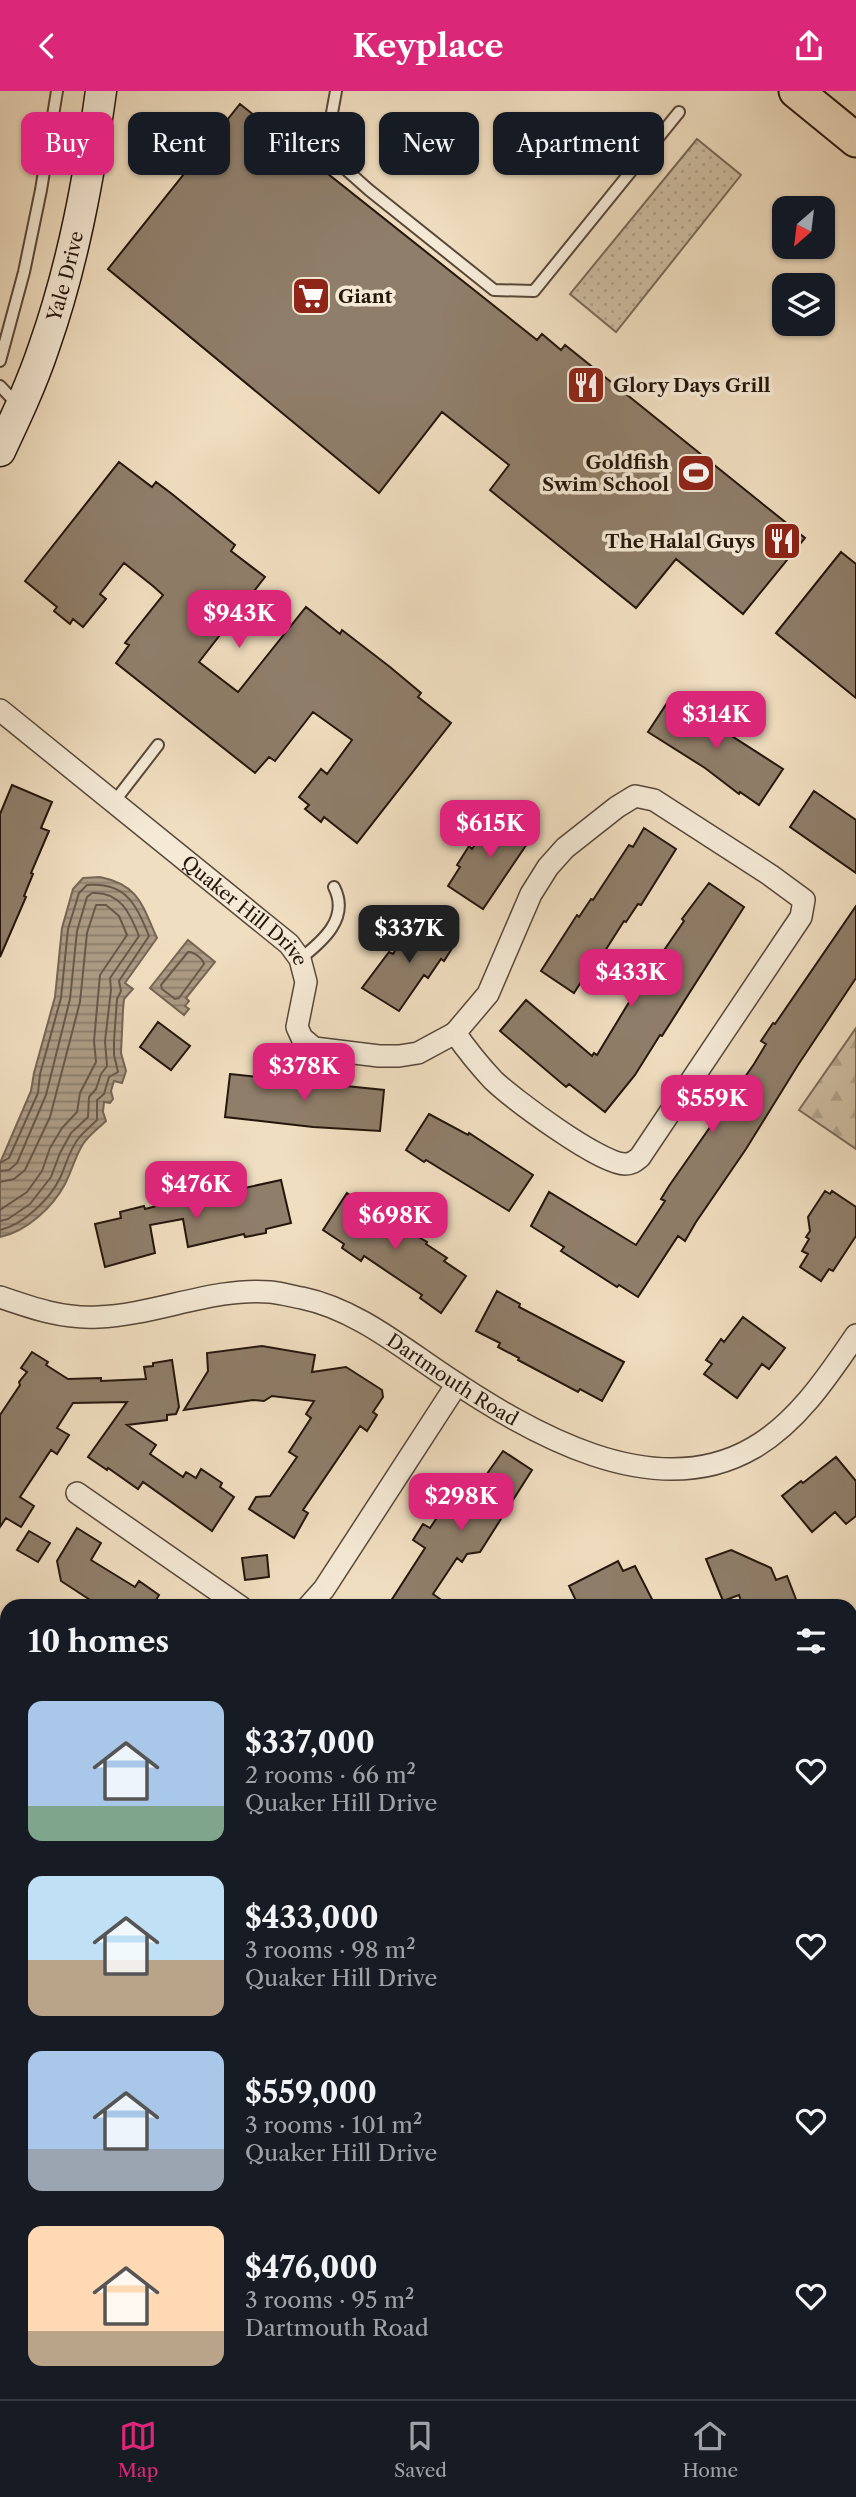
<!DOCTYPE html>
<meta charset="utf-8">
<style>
body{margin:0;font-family:"Libre Caslon Text",serif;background:#242831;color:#f1f3f6;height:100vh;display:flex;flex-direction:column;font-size:26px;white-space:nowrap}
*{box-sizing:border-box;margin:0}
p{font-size:23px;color:#9ea1a6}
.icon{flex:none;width:38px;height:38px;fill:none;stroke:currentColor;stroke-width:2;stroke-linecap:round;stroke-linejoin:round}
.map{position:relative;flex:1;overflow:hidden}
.details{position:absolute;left:0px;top:1508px;width:858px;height:800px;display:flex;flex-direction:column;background:#171b24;border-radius:21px 21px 0 0;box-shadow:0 2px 5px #0004}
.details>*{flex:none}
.guide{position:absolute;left:21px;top:21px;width:816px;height:63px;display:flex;gap:14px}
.needle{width:46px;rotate:208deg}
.controls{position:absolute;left:772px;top:105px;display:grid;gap:14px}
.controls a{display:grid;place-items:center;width:63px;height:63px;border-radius:14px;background:#171b24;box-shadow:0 2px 5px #0004;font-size:35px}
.price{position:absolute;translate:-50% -60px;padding:0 16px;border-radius:14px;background:#db2777;color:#fff;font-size:23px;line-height:46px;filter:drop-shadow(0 2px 4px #0008)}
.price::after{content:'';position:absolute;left:50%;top:42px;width:21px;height:16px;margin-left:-10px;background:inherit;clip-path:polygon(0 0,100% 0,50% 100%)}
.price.active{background:#222;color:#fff}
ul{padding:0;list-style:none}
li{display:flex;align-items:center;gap:21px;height:175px;padding:0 28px}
li span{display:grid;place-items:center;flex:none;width:196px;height:140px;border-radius:14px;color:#555}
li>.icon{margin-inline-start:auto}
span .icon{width:84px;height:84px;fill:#fffc;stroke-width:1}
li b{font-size:30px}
h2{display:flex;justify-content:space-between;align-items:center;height:84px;padding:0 28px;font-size:30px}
.tag{padding:0 24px;border-radius:14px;background:#171b24;box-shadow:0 2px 5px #0004;font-size:24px;line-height:63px}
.tag.active{background:#db2777;color:#fff}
header{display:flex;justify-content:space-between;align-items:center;height:91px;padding:0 28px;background:#db2777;color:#fff;font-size:32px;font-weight:700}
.dock{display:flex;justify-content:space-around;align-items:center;height:98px;border-top:2px solid #363941;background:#171b24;font-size:19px;color:#9ea1a6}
.dock a{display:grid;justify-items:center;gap:4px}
.dock .active{color:#db2777}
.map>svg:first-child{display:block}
.grass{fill:url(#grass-dots);stroke:#796956;stroke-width:2}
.forest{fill:url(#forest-firs);stroke:#796956;stroke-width:2}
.water{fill:url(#water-rules);stroke:#756553;stroke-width:2}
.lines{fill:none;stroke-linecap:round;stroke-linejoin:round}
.shore{stroke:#685848;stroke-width:2}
.building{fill:#8f7e6a;stroke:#25160c;stroke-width:2}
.lane-casing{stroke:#584839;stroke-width:14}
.street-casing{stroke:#584839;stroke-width:24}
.secondary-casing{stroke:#25160c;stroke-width:33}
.primary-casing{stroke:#25160c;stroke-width:37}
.lane{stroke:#f5ead6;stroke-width:10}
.street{stroke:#f5ead6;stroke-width:21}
.secondary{stroke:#f5ead6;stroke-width:30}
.primary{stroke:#f0dec0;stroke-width:33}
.labels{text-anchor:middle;stroke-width:7;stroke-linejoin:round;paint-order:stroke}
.street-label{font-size:19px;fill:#25160c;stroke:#f5ead6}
.poi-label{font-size:19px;font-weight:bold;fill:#25160c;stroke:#f5ead6;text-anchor:start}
</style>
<header><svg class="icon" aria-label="back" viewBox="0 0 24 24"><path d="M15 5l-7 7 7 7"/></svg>Keyplace<svg class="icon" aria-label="share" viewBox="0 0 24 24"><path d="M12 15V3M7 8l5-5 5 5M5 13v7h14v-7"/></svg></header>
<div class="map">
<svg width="856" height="2308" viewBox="0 0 856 2308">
<defs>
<pattern id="grass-dots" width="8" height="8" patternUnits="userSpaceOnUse" patternTransform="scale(1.75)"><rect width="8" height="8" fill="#cdbca1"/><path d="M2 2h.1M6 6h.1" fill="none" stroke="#b0a189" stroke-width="1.8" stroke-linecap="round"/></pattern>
<pattern id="forest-firs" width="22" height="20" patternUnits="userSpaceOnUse" patternTransform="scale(1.75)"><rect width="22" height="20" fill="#cdbca1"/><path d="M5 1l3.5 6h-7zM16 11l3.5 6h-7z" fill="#b0a189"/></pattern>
<pattern id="water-rules" width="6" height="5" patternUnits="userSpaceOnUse" patternTransform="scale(1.75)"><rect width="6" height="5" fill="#ab9a83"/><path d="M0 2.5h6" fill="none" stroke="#8b7d6a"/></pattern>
</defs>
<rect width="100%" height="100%" fill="#f0dec0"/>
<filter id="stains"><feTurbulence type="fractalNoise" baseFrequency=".00286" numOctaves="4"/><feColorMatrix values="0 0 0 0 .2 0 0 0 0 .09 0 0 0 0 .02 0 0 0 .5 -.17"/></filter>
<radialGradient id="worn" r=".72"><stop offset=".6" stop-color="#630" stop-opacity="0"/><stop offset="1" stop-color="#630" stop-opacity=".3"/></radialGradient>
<path class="grass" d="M697 48 741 84 616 241 570 203Z"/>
<path class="forest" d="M856 937V1058L799 1019Z"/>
<path class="water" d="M100 786C139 794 142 814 157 847L125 892 133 898 124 908 123 919 121 962 126 980 122 992 114 990 111 1000 113 1008 110 1012 104 1011 103 1021 106 1030C99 1037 89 1044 83 1053 75 1066 72 1079 65 1093 53 1116 26 1141 0 1146V1072L31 1000 34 982 55 906 62 837 73 798 83 787Z
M188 849 215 871 186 907 189 910 185 915 189 918 184 924 150 897Z"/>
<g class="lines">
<path class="shore" d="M188 861C193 860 203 868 204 873L179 907 175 908 162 898 161 894Z
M0 1072 9 1067 38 1002 40 983 61 907 68 838 79 802 87 794C127 791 136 814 149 845L119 890 121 900 117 908 114 950V964L118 981 109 986 104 1003 97 1009V1029C91 1035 83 1041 78 1048 69 1060 66 1074 60 1087 50 1108 23 1134 0 1139
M0 1080 9 1079 17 1072 46 1004 70 908 77 840 87 806 92 802C120 800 130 822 139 845L110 887 111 899 105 950 107 975 101 983 96 998 89 1006 88 1026 71 1042 60 1062 51 1086 30 1113 8 1128 0 1130
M0 1091 14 1088 25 1079 50 1026 80 911 87 842 96 814H106L119 825 127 844 100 884 94 950 96 971 80 1002 77 1021 62 1037 50 1057 42 1080 27 1101 0 1119"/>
</g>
<path class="building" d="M240 13 537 249 542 243 561 259 565 254 805 447 743 523 676 468 636 517 490 399 509 374 442 321 379 402 108 178Z
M119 371 152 396 156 391 172 403 235 454 231 460 265 486 199 571 238 601 306 516 340 543 342 539 390 576 421 602 418 606 451 632 357 752 324 726 321 731 305 718 309 714 299 706 321 678 327 683 352 649 313 621 275 670 269 666 255 682 116 572 129 554 125 552 163 504 153 495 124 472 100 503 106 508 83 536 73 528 70 533 54 520 57 516 25 490Z
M841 461 856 473V607L776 542Z
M671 606 783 678 759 714 740 701 739 703 705 677 648 641Z
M12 694 52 711 41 737 49 740 31 782 33 783 24 805 26 806 0 866V723Z
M814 700 856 729V782L790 736Z
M498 721 533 744 483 818 448 795 460 776 457 774 469 755 472 758Z
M644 737 676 758 641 814 638 813 626 831 624 830 589 885 586 883 574 902 541 880 577 824 579 826 591 808 593 809 629 754 633 756Z
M709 792 744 816 662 945 660 944 635 984 605 1021 569 993 566 996 500 940 526 909 592 965 594 962 597 964 634 903 684 830 682 828Z
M856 815V887L798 974 746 1058 696 1131 685 1150 678 1145 638 1206 619 1194 617 1196 561 1160 564 1156 531 1135 549 1101 636 1154 665 1110 661 1108 669 1095 754 973 766 953 761 950 773 932 775 933Z
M421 829 456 851 444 870 441 868 428 887 424 884 399 920 362 897 389 861 393 863 404 845 408 847Z
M158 931 190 955 171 979 140 956Z
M230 983 384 999 380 1040 313 1036 225 1026Z
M429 1023 468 1044 469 1042 533 1084 509 1120 426 1069 424 1071 406 1059Z
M281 1089 291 1132 266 1138V1142L245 1146 244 1143 188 1156 183 1128 150 1134 155 1162 105 1176 95 1133 121 1127 120 1121 144 1115 145 1118 211 1101 212 1104Z
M825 1100 830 1103 832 1100 856 1116V1145L833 1180 829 1178 821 1190 800 1176 808 1163 802 1160 809 1148 806 1146 810 1140 808 1126Z
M347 1102 387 1128 427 1151 426 1153 447 1167 444 1170 466 1185 441 1222 420 1207 422 1204 364 1165 361 1170 342 1157 344 1153 323 1139Z
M497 1200 520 1213 519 1216 624 1271 602 1310 580 1298 578 1301 518 1269 519 1267 498 1256 500 1252 476 1240Z
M743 1226 785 1257 769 1278 762 1273 737 1307 704 1283 712 1273 706 1269 721 1248 724 1251Z
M262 1255 315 1264 312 1281 346 1276 382 1299 383 1306 373 1321 377 1324 367 1340 360 1335 303 1419 308 1422 294 1447 249 1418 256 1406 270 1405 297 1366 289 1361 311 1327 306 1323 314 1310 272 1305 264 1310 253 1309 184 1319 208 1280 207 1262Z
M32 1261 48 1271 46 1274 68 1288 101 1287V1290L146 1288 144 1276 153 1275V1272L172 1269 179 1316 176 1323 167 1324V1329L127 1334 156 1354 150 1363 183 1386 186 1381 196 1387 201 1378 222 1392 220 1396 234 1406 212 1440 143 1391 138 1398 108 1377 107 1379 88 1366 127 1311 73 1312 57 1337 69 1344 57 1363 51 1359 20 1406 34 1415 21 1436 6 1427 0 1436V1324L20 1294 19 1291 27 1281 21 1277Z
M503 1360 532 1379 480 1461 467 1463 462 1471 457 1467 433 1503 451 1516H387L425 1457 413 1449 423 1433 430 1437 442 1419 451 1425 472 1393 477 1397Z
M836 1366 856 1390V1425L846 1433 835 1421 812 1441 782 1405 801 1390 803 1392Z
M77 1437 101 1452 91 1469 135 1496 139 1490 159 1504 156 1509 165 1516H101L61 1490 57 1470Z
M29 1440 50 1452 38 1471 17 1459Z
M731 1459 771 1477 776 1489 787 1485 797 1511 785 1516H743L739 1504 723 1510 706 1468Z
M267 1464 269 1486 245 1489 242 1467Z
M618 1470 623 1480 635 1475 656 1516H579L569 1495Z"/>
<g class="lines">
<defs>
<path id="lane" d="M336 0 325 60 369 99 494 199 534 200 679 21
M0 270 24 181 41 99 57 0
M0 295 17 313
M114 711 158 654
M300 868C323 850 350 827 334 796"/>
<g id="street">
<path id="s1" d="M0 619 289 853 300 868 306 891 297 936 302 947 314 957 379 965H399L418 962 455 942"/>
<path d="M635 705 654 709 770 784 804 809 801 826 640 1066C635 1070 632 1073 625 1073 600 1073 513 1008 493 989 479 974 467 959 455 942L488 903 531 803 548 776 565 757 617 716Z"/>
<path id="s2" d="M0 1206C32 1217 63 1228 98 1226 155 1224 214 1196 270 1201 281 1202 291 1205 302 1207 355 1218 400 1255 445 1285 529 1341 653 1415 753 1357 797 1332 828 1285 856 1244"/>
<path d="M77 1402 241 1516"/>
<path d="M308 1516 324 1498 457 1293"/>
<path d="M850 1853 856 1858"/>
<path d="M0 1870 7 1871"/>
<path d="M0 2050 7 2037"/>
<path d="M627 2301 636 2308"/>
<path d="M0 2302 17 2308"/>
<path d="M569 2308 574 2301"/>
</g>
<g id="secondary">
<path id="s3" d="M0 360C16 326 32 292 44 256 73 174 89 86 101 0"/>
</g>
<path id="primary" d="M796 0 856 49"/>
</defs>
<use href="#lane" class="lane-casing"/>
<use href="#street" class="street-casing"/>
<use href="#secondary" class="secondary-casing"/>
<use href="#primary" class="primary-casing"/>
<use href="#lane" class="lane"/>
<use href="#street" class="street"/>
<use href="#secondary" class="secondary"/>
<use href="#primary" class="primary"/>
</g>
<defs>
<symbol id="supermarket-square" viewBox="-11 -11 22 22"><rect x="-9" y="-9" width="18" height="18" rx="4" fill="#8f2418" stroke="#f5ead6"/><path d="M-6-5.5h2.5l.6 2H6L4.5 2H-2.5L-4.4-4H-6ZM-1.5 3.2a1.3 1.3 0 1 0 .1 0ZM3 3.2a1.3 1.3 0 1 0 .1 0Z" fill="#fff"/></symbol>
<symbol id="restaurant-square" viewBox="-11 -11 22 22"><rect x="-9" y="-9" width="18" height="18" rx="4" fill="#8f2418" stroke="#f5ead6"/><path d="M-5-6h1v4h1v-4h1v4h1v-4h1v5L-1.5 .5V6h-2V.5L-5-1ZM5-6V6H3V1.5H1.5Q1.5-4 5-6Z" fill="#fff"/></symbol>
<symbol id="stadium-square" viewBox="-11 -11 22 22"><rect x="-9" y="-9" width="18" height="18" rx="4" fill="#8f2418" stroke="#f5ead6"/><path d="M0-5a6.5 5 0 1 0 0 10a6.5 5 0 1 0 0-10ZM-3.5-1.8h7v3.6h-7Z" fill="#fff"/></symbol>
</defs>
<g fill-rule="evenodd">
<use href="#supermarket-square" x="289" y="183" width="44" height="44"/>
<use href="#restaurant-square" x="564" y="272" width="44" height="44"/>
<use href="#stadium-square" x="674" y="360" width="44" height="44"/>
<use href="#restaurant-square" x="760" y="428" width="44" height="44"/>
</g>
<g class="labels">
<g class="street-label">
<text dy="7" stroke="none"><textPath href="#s3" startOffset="187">Yale Drive</textPath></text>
<text dy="7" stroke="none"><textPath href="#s1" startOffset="317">Quaker Hill Drive</textPath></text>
<text dy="7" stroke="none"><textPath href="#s2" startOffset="480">Dartmouth Road</textPath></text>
</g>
<g class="poi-label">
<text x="338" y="212">Giant</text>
<text x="613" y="301">Glory Days Grill</text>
<text x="669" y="378" text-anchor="end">Goldfish<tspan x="669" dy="22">Swim School</tspan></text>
<text x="755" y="457" text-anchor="end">The Halal Guys</text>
</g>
</g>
<rect width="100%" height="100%" filter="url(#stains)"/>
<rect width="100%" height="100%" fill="url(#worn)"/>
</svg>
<div class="controls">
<a><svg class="needle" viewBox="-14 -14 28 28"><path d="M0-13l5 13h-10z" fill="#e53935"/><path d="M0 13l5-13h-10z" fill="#9ea1a6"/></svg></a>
<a><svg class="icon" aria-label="layers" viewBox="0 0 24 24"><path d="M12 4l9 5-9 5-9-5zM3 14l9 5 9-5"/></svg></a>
</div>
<b class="price" style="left:239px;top:559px">$943K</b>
<b class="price" style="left:716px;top:660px">$314K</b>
<b class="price" style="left:490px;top:769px">$615K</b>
<b class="price active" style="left:409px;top:874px">$337K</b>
<b class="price" style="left:631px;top:918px">$433K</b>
<b class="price" style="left:304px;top:1012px">$378K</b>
<b class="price" style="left:712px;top:1044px">$559K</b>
<b class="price" style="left:196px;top:1130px">$476K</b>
<b class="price" style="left:395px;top:1161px">$698K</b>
<b class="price" style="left:461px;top:1442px">$298K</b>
<div class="guide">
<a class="tag active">Buy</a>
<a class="tag">Rent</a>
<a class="tag">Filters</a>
<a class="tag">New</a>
<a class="tag">Apartment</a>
</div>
<section class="details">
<h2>10 homes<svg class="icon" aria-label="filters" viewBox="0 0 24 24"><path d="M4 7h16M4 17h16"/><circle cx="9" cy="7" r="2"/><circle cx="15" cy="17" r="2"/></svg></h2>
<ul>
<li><span style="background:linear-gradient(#a9c7e8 75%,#7fa58c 0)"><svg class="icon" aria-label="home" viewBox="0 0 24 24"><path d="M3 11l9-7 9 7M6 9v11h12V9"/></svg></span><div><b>$337,000</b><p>2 rooms · 66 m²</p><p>Quaker Hill Drive</p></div><svg class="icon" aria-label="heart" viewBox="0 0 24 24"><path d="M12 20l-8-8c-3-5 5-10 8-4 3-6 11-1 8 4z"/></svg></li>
<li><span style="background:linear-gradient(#bfe0f5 60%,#b9a48a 0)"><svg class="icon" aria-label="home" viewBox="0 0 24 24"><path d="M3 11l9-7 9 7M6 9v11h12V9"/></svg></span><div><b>$433,000</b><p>3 rooms · 98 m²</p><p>Quaker Hill Drive</p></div><svg class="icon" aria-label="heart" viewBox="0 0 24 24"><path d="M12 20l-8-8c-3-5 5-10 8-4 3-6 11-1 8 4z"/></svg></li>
<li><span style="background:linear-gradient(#a9c7e8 70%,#9aa5b1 0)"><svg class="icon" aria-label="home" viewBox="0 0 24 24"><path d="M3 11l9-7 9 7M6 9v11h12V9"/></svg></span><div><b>$559,000</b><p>3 rooms · 101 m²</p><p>Quaker Hill Drive</p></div><svg class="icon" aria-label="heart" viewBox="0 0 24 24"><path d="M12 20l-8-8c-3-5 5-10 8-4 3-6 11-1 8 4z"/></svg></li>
<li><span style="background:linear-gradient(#ffd9b3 75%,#b9a48a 0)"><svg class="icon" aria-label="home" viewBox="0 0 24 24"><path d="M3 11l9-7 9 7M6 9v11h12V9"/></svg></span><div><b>$476,000</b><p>3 rooms · 95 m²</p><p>Dartmouth Road</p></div><svg class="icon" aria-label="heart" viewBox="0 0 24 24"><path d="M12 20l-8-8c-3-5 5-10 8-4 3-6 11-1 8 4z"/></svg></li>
</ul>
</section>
</div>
<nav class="dock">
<a class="active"><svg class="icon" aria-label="map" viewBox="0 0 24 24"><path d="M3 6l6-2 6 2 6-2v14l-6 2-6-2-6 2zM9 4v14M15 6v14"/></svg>Map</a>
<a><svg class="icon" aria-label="saved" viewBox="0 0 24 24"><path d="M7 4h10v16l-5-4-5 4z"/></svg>Saved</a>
<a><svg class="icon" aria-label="home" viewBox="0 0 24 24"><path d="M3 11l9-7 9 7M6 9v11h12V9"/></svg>Home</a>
</nav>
